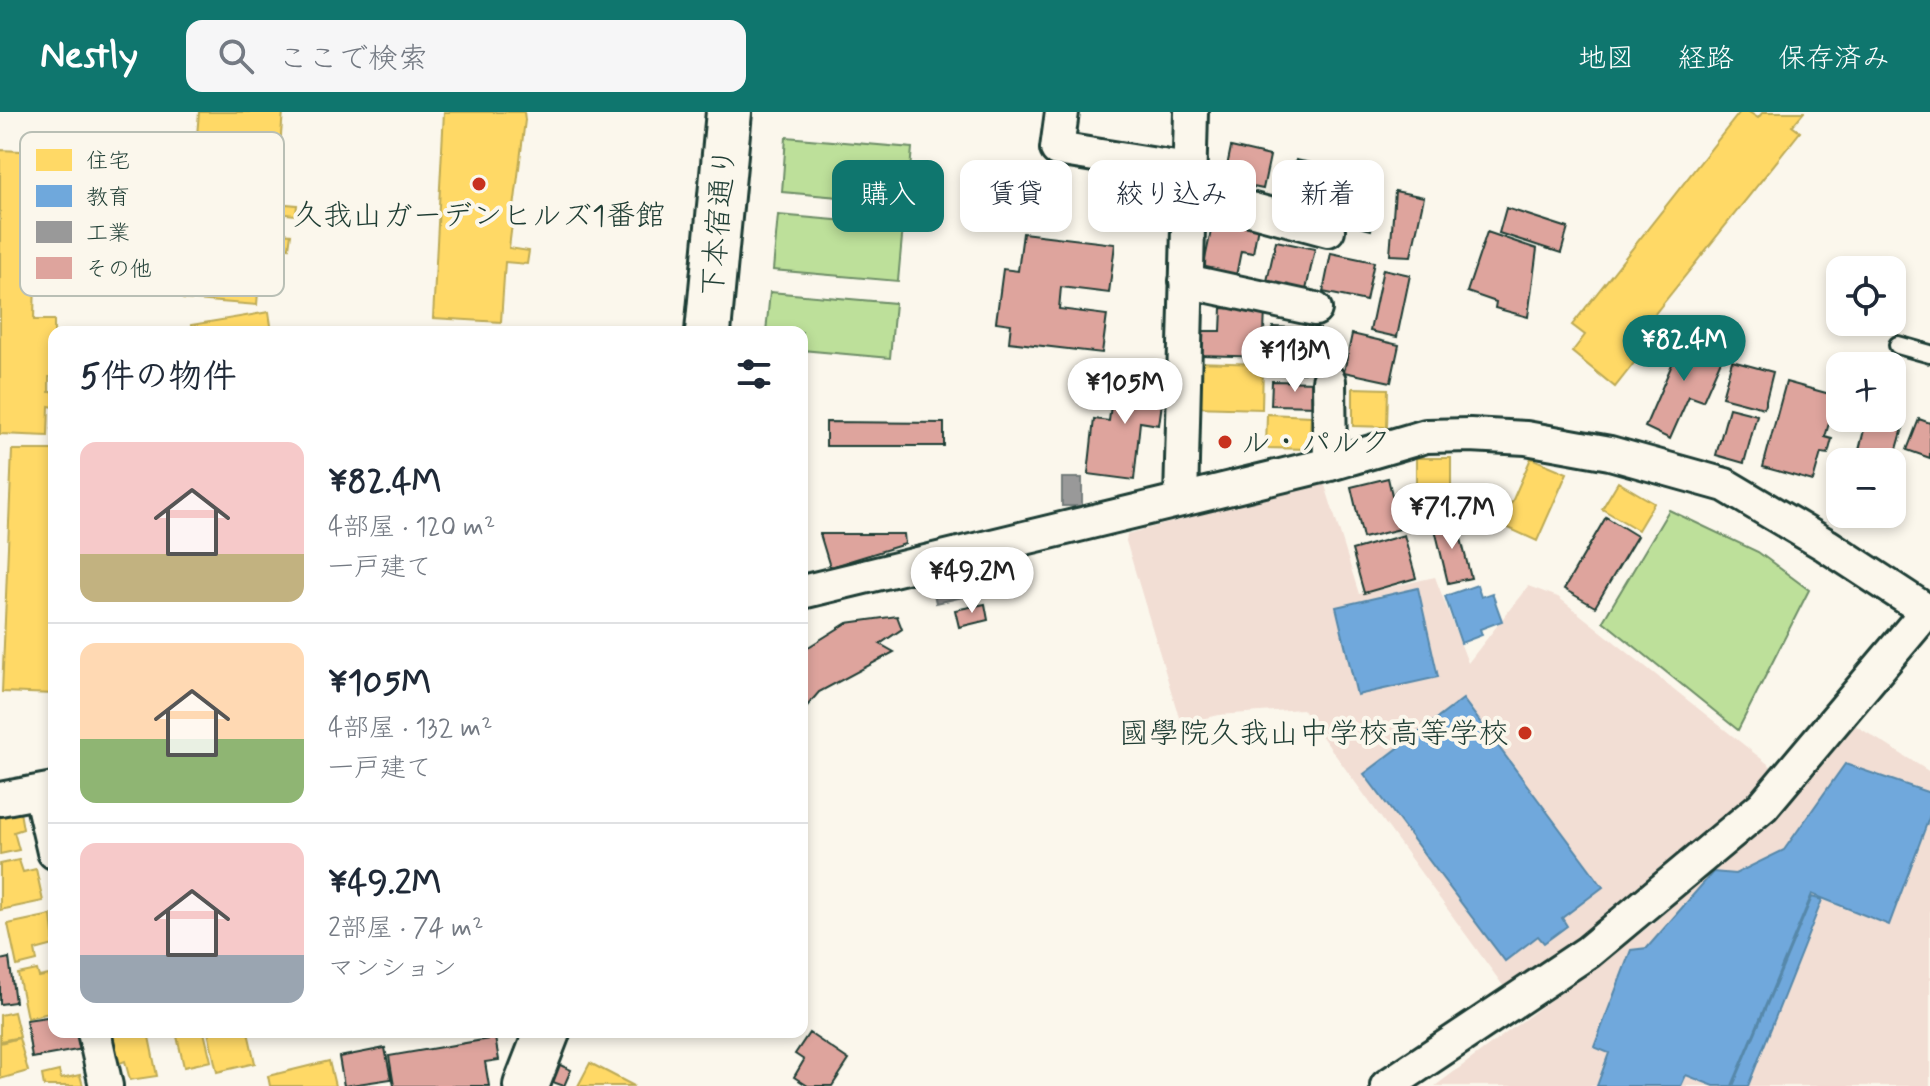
<!DOCTYPE html>
<html lang="ja">
<meta charset="utf-8">
<style>
body{margin:0;font-family:Mynerve,"Klee One",sans-serif;background:#f6f6f7;color:#1f2937;height:100vh;display:flex;flex-direction:column;font-size:30px;white-space:nowrap}
*{box-sizing:border-box;margin:0}
p{font-size:26px;color:#747a83}
.icon{flex:none;width:44px;height:44px;fill:none;stroke:currentColor;stroke-width:2;stroke-linecap:round;stroke-linejoin:round}
.map{position:relative;flex:1;overflow:hidden}
.drawer{position:absolute;left:48px;top:214px;width:760px;height:712px;display:flex;flex-direction:column;background:#fff;border-radius:16px;box-shadow:0 4px 12px #0003}
.drawer>*{flex:none}
.banner{position:absolute;left:832px;top:48px;width:760px;height:72px;display:flex;gap:16px}
.controls{position:absolute;left:1826px;top:144px;display:grid;gap:16px}
.controls a{display:grid;place-items:center;width:80px;height:80px;border-radius:16px;background:#fff;box-shadow:0 4px 12px #0003;font-size:40px}
.price{position:absolute;translate:-50% -68px;padding:0 18px;border-radius:28px;background:#fff;color:#222;font-size:26px;line-height:52px;filter:drop-shadow(0 2px 4px #0008)}
.price::after{content:'';position:absolute;left:50%;top:48px;width:24px;height:18px;margin-left:-12px;background:inherit;clip-path:polygon(0 0,100% 0,50% 100%)}
.price.current{background:#0f766e;color:#fff}
ul{padding:0;list-style:none}
li{display:flex;align-items:center;gap:24px;height:200px;padding:0 32px}
li+li{border-top:2px solid #e0e1e3}
li span{display:grid;place-items:center;flex:none;width:224px;height:160px;border-radius:16px;color:#555}
li>.icon{margin-inline-start:auto}
span .icon{width:96px;height:96px;fill:#fffc;stroke-width:1}
li b{font-size:34px}
h2{display:flex;justify-content:space-between;align-items:center;height:96px;padding:0 32px;font-size:34px}
.tag{padding:0 28px;border-radius:16px;background:#fff;box-shadow:0 4px 12px #0003;font-size:28px;line-height:72px}
.tag.current{background:#0f766e;color:#fff}
header{display:flex;align-items:center;gap:48px;box-sizing:border-box;height:112px;padding:0 40px;background:#0f766e;color:#fff}
header strong{font-size:38px}
nav{display:flex;gap:44px;margin-inline-start:auto;font-size:28px}
.search{width:560px;height:72px;background:#f6f6f7;display:flex;align-items:center;gap:20px;box-sizing:border-box;padding:0 28px;border-radius:16px;color:#747a83;font-size:30px}
.map>svg:first-child{display:block}
.built{fill:#f2ded4}
.green{fill:#bde09a;stroke:#6e8e67;stroke-width:2}
.homes{fill:#ffd966;stroke:#bcaa57;stroke-width:2}
.schools{fill:#6fa8dc;stroke:#5788aa;stroke-width:2}
.industry{fill:#999;stroke:#747d7b;stroke-width:2}
.building{fill:#dea49d;stroke:#1f3d34;stroke-width:2}
.lines{fill:none;stroke-linecap:round;stroke-linejoin:round}
.lane-casing{stroke:#1f3d34;stroke-width:22}
.street-casing{stroke:#1f3d34;stroke-width:38}
.secondary-casing{stroke:#1f3d34;stroke-width:50}
.lane{stroke:#fbf7ec;stroke-width:16}
.street{stroke:#fbf7ec;stroke-width:32}
.secondary{stroke:#fbf7ec;stroke-width:44}
.poi-dot{fill:#c8321e;stroke:#fbf7ec;stroke-width:3}
.labels{text-anchor:middle;stroke-width:8;stroke-linejoin:round;paint-order:stroke}
.poi-label{font-size:30px;fill:#1f3d34;stroke:#fbf7ec}
.street-label{font-size:30px;fill:#1f3d34;stroke:#fbf7ec}
.key{fill:#fbf7ec;stroke:#b9bfb5;stroke-width:2}
.key-label{font-size:22px;fill:#1f3d34}
</style>
<header>
<strong>Nestly</strong>
<div class="search"><svg class="icon" aria-label="search" viewBox="0 0 24 24"><circle cx="10" cy="10" r="6"/><path d="M15 15l6 6"/></svg>ここで検索</div>
<nav><a>地図</a><a>経路</a><a>保存済み</a></nav>
</header>
<div class="map">
<svg width="1930" height="974" viewBox="0 0 1930 974">
<rect width="100%" height="100%" fill="#fbf7ec"/>
<filter id="ink" filterUnits="userSpaceOnUse"><feTurbulence type="fractalNoise" baseFrequency=".0125" numOctaves="2"/><feDisplacementMap in="SourceGraphic" scale="16" xChannelSelector="R" yChannelSelector="G"/><feConvolveMatrix kernelMatrix="1 2 1 2 8 2 1 2 1" color-interpolation-filters="sRGB"/></filter>
<g filter="url(#ink)">
<path class="built" d="M1324 370 1359 482 1435 465 1468 551 1528 474 1558 485 1778 660 1512 886 1302 597 1219 603 1181 612 1126 429 1127 422Z
M1850 610 1930 660V974H1435L1650 814 1790 680Z"/>
<path class="green" d="M786 25 912 36 907 91 782 80Z
M778 103 903 114 898 169 773 158Z
M770 180 895 191 890 246 802 238V220H766Z
M1669 398 1758 440 1809 478 1738 618 1603 509Z"/>
<path class="homes" d="M199 0H283L275 91 297 93 296 103 274 101 273 120 291 122 289 136 275 134 272 170 259 168 257 193 183 187Z
M444 0H524L525 8 509 136 529 139 527 152 505 150 501 210 433 206Z
M1740 0H1749L1758 6 1763 0H1804L1792 14 1800 20 1638 223 1649 232 1615 275 1572 240 1585 223 1572 213Z
M0 38 41 40 40 104 66 105V121L36 120 34 208H54V265H49V280H54V295L49 294 48 324 0 322Z
M269 200 272 220H192L191 213Z
M1194 250 1263 252 1262 297 1193 295Z
M1353 276 1388 277 1387 315 1353 314Z
M1267 302 1311 304 1309 337 1266 336Z
M12 338H54V582L2 580Z
M1416 346H1451V393H1416Z
M1531 346 1567 361 1537 429 1502 413Z
M1618 370 1654 391 1638 418 1602 397Z
M19 694 23 717 14 720 19 738 0 742V697Z
M19 748 23 760 36 757 43 789 0 798V752Z
M51 803 54 833 35 838 37 849 17 854 8 812Z
M37 858 39 865 54 862V900L27 906 18 862Z
M14 900 20 925 0 929V903Z
M105 920H148L157 964 130 968 125 949 112 954Z
M176 920H204L211 949 184 955Z
M208 920H248L255 951 217 960Z
M19 926 28 959 0 967V931Z
M329 949 335 974H270L268 964Z
M590 951 634 974H578Z
M59 959 61 967 80 963 83 974H44L42 963Z"/>
<path class="schools" d="M1477 473 1481 485 1492 481 1502 509 1480 517 1482 523 1461 531 1445 484Z
M1418 476 1438 565 1357 583 1336 495Z
M1463 587 1603 775 1562 806 1567 814 1544 831 1538 824 1505 849 1364 662Z
M1845 652 1930 681V703L1889 813 1812 782 1732 974H1714L1686 963 1681 974H1597L1609 941 1594 935 1631 838 1647 836 1713 760 1735 762 1784 738Z
M1812 785 1822 788 1748 974H1733Z"/>
<path class="industry" d="M1062 366H1082V394H1062Z
M1002 452 1007 475 936 491 931 468Z"/>
<path class="building" d="M1231 35 1270 44 1263 77 1224 69Z
M1296 48 1326 54 1317 97 1286 90Z
M1354 69 1380 74 1371 118 1352 113 1355 99 1348 97Z
M1395 79 1424 85 1411 144 1390 143Z
M1506 96 1568 116 1561 141 1499 121Z
M1214 104 1258 114 1253 141 1241 139 1235 169 1202 162Z
M1487 120 1537 137 1528 205 1495 196 1496 190 1467 180Z
M1023 121 1115 132 1109 181 1061 175 1059 197 1107 203 1102 241 1009 230 1011 212 996 210 1003 157 1018 159Z
M1276 129 1315 137 1306 178 1267 169Z
M1331 141 1374 150 1366 189 1323 180Z
M1383 157 1410 163 1397 225 1370 219Z
M1222 196 1265 197 1263 245 1202 243 1203 219H1221Z
M1273 215 1320 217 1319 252H1304V261H1271L1272 239 1288 240 1289 226H1272Z
M1352 222 1399 233 1391 270 1344 260Z
M1685 222 1725 239 1703 289 1689 284 1670 327 1645 315Z
M1732 249 1773 260 1764 296 1722 285Z
M1115 262 1165 268 1159 313 1140 310 1134 368 1088 362 1094 307 1109 309Z
M1272 269 1319 270V294L1271 293Z
M1786 270 1837 284 1825 325 1832 327 1828 342 1821 341 1813 369 1763 355Z
M1729 296 1757 303 1744 351 1716 343Z
M1867 306H1892L1905 309 1892 355V350H1856Z
M1919 307 1930 311V346L1907 338Z
M826 310 944 311V334H826Z
M1388 366 1400 417 1363 426 1351 375Z
M1606 405 1637 424 1595 495 1564 477Z
M1456 407 1471 466 1448 471 1434 413Z
M820 422H904L905 432 830 455Z
M1404 423 1416 466 1364 481 1352 438Z
M985 492 988 508 959 515 955 498Z
M897 504 902 517 880 532 894 540 819 580 802 600V539L847 511Z
M9 846 15 890 0 892V848Z
M54 904V920H80L83 937 32 946 26 908Z
M809 921 849 948 832 974H808L794 965 804 948 795 942Z
M495 926 499 948 485 950 489 974H394L389 944Z
M385 936 391 967 344 974 339 945Z
M558 952 571 958 564 974 550 969Z"/>
<g class="lines">
<defs>
<path id="lane" d="M1898 233 1930 242"/>
<path id="street" d="M1062 0 1057 37 1188 58
M1187 80 1328 118
M1186 169 1315 197
M1329 269 1330 352
M1181 388 1191 0
M802 480 1330 352 1426 324 1470 323 1526 326 1610 341 1725 373 1826 433 1930 501
M40 680 54 740
M0 687 54 677
M94 920 106 974
M1387 974 1588 840 1763 694 1927 499"/>
<path id="secondary" d="M708 220 729 0
M526 974 547 920"/>
</defs>
<use href="#lane" class="lane-casing"/>
<use href="#street" class="street-casing"/>
<use href="#secondary" class="secondary-casing"/>
<use href="#lane" class="lane"/>
<use href="#street" class="street"/>
<use href="#secondary" class="secondary"/>
</g>
</g>
<g class="poi-dot">
<circle cx="479" cy="72" r="8"/>
<circle cx="1225" cy="330" r="8"/>
<circle cx="1525" cy="621" r="8"/>
</g>
<g class="labels">
<g class="poi-label">
<text x="479" y="113">久我山ガーデンヒルズ1番館</text>
<text x="1241" y="340" text-anchor="start">ル・パルク</text>
<text x="1509" y="631" text-anchor="end">國學院久我山中学校高等学校</text>
</g>
<g class="street-label">
<text transform="translate(718 110) rotate(-85)" y="10">下本宿通り</text>
</g>
</g>
<rect x="20" y="20" width="264" height="164" rx="12" class="key"/>
<rect x="36" y="37" width="36" height="22" fill="#ffd966"/>
<rect x="36" y="73" width="36" height="22" fill="#6fa8dc"/>
<rect x="36" y="109" width="36" height="22" fill="#999"/>
<rect x="36" y="145" width="36" height="22" fill="#dea49d"/>
<g class="key-label">
<text x="86" y="56">住宅</text>
<text x="86" y="92">教育</text>
<text x="86" y="128">工業</text>
<text x="86" y="164">その他</text>
</g>
</svg>
<div class="controls">
<a><svg class="icon" aria-label="locate" viewBox="0 0 24 24"><circle cx="12" cy="12" r="6"/><path d="M12 2v4M12 18v4M2 12h4M18 12h4"/></svg></a>
<a>+</a>
<a>−</a>
</div>
<b class="price current" style="left:1684px;top:271px">¥82.4M</b>
<b class="price" style="left:1295px;top:282px">¥113M</b>
<b class="price" style="left:1125px;top:314px">¥105M</b>
<b class="price" style="left:1452px;top:439px">¥71.7M</b>
<b class="price" style="left:972px;top:503px">¥49.2M</b>
<div class="banner">
<a class="tag current">購入</a>
<a class="tag">賃貸</a>
<a class="tag">絞り込み</a>
<a class="tag">新着</a>
</div>
<section class="drawer">
<h2>5件の物件<svg class="icon" aria-label="filters" viewBox="0 0 24 24"><path d="M4 7h16M4 17h16"/><circle cx="9" cy="7" r="2"/><circle cx="15" cy="17" r="2"/></svg></h2>
<ul>
<li><span style="background:linear-gradient(#f6c9c9 70%,#c2b280 0)"><svg class="icon" aria-label="home" viewBox="0 0 24 24"><path d="M3 11l9-7 9 7M6 9v11h12V9"/></svg></span><div><b>¥82.4M</b><p>4部屋 · 120 m²</p><p>一戸建て</p></div></li>
<li><span style="background:linear-gradient(#ffd9b3 60%,#8fb573 0)"><svg class="icon" aria-label="home" viewBox="0 0 24 24"><path d="M3 11l9-7 9 7M6 9v11h12V9"/></svg></span><div><b>¥105M</b><p>4部屋 · 132 m²</p><p>一戸建て</p></div></li>
<li><span style="background:linear-gradient(#f6c9c9 70%,#9aa5b1 0)"><svg class="icon" aria-label="home" viewBox="0 0 24 24"><path d="M3 11l9-7 9 7M6 9v11h12V9"/></svg></span><div><b>¥49.2M</b><p>2部屋 · 74 m²</p><p>マンション</p></div></li>
</ul>
</section>
</div>
